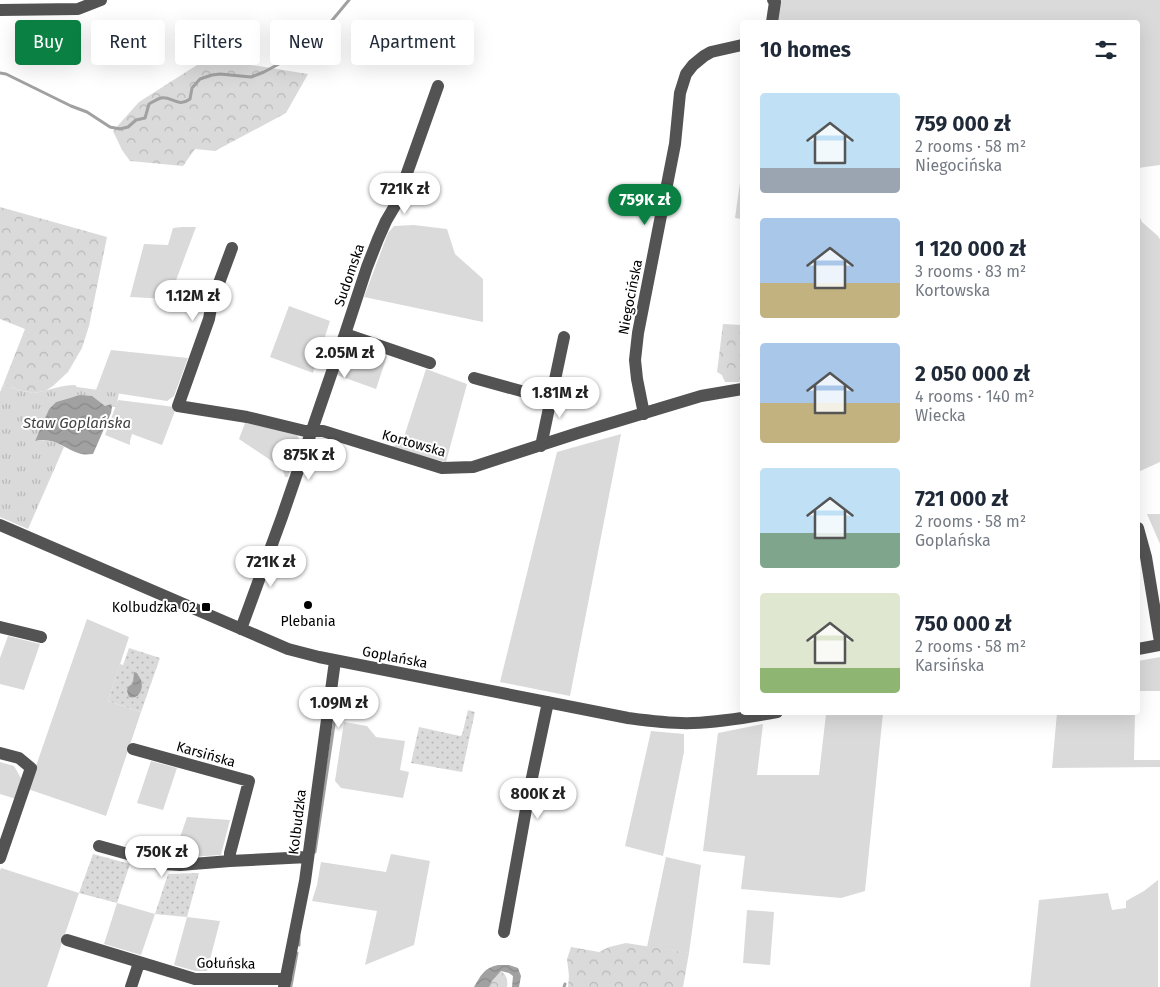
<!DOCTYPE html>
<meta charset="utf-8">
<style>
body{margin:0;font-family:"Fira Sans",sans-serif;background:#f6f6f7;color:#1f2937;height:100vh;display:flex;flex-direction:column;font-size:19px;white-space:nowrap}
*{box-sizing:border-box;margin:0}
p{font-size:16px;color:#747a83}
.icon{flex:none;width:28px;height:28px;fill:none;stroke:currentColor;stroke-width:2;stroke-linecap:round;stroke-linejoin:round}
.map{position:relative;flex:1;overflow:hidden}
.sheet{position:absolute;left:740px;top:20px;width:400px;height:695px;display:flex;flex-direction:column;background:#fff;border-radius:5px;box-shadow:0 5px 20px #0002}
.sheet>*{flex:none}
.top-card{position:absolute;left:15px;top:20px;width:475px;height:45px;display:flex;gap:10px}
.price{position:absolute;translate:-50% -42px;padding:0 11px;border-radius:18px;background:#fff;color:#222;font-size:16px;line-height:32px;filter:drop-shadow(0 1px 2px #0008)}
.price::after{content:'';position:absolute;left:50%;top:30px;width:15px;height:11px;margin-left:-8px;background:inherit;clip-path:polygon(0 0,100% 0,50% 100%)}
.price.on{background:#0b8043;color:#fff}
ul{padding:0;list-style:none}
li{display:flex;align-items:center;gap:15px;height:125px;padding:0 20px}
li span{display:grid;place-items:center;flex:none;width:140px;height:100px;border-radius:5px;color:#555}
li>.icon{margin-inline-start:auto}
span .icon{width:60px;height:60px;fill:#fffc;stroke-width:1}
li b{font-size:21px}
h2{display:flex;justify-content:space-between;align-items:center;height:60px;padding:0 20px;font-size:21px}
.tag{padding:0 18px;border-radius:5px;background:#fff;box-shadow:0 5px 20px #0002;font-size:18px;line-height:45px}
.tag.on{background:#0b8043;color:#fff}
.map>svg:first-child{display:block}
.grass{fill:#dadada}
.forest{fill:url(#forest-crowns)}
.park{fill:url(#park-tufts)}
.garden{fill:url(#garden-dots)}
.water{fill:url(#water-waves)}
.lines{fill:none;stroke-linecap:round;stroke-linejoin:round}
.stream{stroke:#a1a1a1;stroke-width:3}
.minor{stroke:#535353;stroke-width:12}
.poi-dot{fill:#000;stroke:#fff;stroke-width:2}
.labels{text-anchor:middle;stroke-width:4;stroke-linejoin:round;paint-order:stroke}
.street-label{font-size:14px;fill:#000;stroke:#fff}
.poi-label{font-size:14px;fill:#000;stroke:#fff;text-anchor:end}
.water-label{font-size:15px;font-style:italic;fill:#424242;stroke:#fff}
</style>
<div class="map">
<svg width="1160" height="987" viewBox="0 0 1160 987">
<defs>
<pattern id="forest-crowns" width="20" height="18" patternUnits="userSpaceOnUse" patternTransform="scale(1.25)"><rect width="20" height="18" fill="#dadada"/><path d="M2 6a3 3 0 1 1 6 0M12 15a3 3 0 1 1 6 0" fill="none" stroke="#b9b9b9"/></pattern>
<pattern id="park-tufts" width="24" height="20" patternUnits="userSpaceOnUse" patternTransform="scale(1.25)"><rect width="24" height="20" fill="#dadada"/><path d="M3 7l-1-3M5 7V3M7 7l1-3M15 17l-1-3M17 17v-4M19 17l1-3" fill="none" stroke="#b9b9b9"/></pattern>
<pattern id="garden-dots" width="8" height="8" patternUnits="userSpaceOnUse" patternTransform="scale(1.25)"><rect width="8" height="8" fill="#dadada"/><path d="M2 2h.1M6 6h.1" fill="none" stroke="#b9b9b9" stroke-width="1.8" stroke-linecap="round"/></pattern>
<pattern id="water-waves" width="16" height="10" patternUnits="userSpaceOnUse" patternTransform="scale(1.25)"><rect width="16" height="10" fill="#a1a1a1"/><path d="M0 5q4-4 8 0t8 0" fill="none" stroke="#898989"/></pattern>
</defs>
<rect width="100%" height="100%" fill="#fff"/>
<path class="grass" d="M779 0H1160V165L1138 168V22H776Z
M742 168V219L735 218Z
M1138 213 1142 222 1158 236 1160 239V462L1138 472Z
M414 225 447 229 455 254 483 279V322L364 297 388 233 394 226Z
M182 227H196L169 299 130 297 144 244 168 245 173 228Z
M289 306 330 321 313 373 270 357Z
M353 344 387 356 376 389 337 375 346 347Z
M111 350 188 358 174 396 167 401 96 390Z
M426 369 467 384 446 462 422 457 391 447 402 443Z
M118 400 175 407V411L162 445 132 434 130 441V445L105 435Z
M245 423 260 424 297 435 299 439 288 477H285L282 468 239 439Z
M621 434 570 696 500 682 557 452Z
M1147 514H1160V544Z
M87 619 129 637 108 701 141 712 106 816 28 789Z
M8 636 40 644 24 690 0 684V658Z
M1160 657V691H1138V661Z
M833 713H883L865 891 841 898 741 889 745 856 703 851 718 733 763 724 757 775H819L826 714Z
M1057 713H1135L1134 760H1160V767L1052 768Z
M344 722 367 726 376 737 405 741 400 770 409 772 403 798 341 788 335 781Z
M651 731 684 734V752L663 856 625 846Z
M151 761 177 768 163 810 137 803Z
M0 762 14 766 22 780 16 799 0 794Z
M187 817 230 820 221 855 173 858Z
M391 854 430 861 414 945 365 965 377 911 312 901 317 885 321 862 386 872Z
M666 857 701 865 689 953 647 947Z
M1 868 79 893 47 987H0V871Z
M1158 880V987H1030L1039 900 1108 893 1112 910 1126 908V901L1144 891Z
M117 903 155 914 141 955 104 944Z
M747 910 774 912 770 965 743 963Z
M187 917 220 921 207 971H195L174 965Z"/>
<path class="forest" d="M208 58 308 74 286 113 215 151 195 149 183 166 130 161 122 150 113 131 139 102Z
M0 207 107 237 89 326 82 348 68 372 53 386 45 391 33 393 30 392 22 391 3 385 25 329 0 319Z
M723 324 742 325V382H725L722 375 717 372Z
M626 943 689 953 683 987H568L569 976 567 959 571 947 599 952 609 947Z
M501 971C507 976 508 979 507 987H489L492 981Z"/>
<path class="park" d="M3 385 22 391 30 392 33 393C48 391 60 385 75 385L77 387 119 393 116 407H112L110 404 105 407 80 395 56 402 49 409 35 441C46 439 55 441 64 447L28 529 0 517V392Z"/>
<path class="garden" d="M129 648 160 658 141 712 108 701 120 664 123 665Z
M468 710 475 712 462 772 411 763 419 727 460 736 462 735Z
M93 854 130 864 117 903 79 893Z
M199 873 187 917 155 914 168 874Z"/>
<path class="water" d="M80 395 92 396 105 406 111 404 112 407 111 413 93 454C89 454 85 455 81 454 65 449 53 436 35 441L49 409 56 402Z
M134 672 137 673C138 675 140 678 141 680 144 688 139 700 129 697L127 691 128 687 133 683Z
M498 965H509L518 968 521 976 519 987H512L513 976 509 973 501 971 492 981 489 987H474C481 975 484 968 498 965Z"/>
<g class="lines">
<path class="stream" d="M0 73 6 74 71 106 87 112 110 127 120 129 128 127 136 120 145 118 149 104C153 102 157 99 161 98 172 96 178 108 190 99L192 88 200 79 212 75 220 74 251 77 264 72 288 59 304 54 349 0
M315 852 336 711
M299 945V936
M291 986 297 953
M564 987 565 984"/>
<path class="minor" d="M0 10 78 9 101 0
M772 22 775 2 773 0
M232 248 212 302 209 319 178 406 247 417 305 431H323L442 468 473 467 578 433 701 396 742 389
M345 334 430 363
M474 378 550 399
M644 414 637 379 635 360 638 333 675 144 680 93 686 74 693 65 704 56 711 52 742 45
M541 446 564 337
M0 525 288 649 319 657 628 718C650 721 671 724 693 723 721 722 750 717 777 712
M1138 528 1146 557 1160 642
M0 627 41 637
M241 629 282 517 345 334 367 267 378 239 386 221 396 204 438 86
M1138 649 1160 645
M133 749 249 781 230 853V861L308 857
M0 753 19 758 31 768 0 858
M99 846 164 864 180 865 230 861
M504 932 530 787 548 702
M67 940 195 979H286
M131 987 139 963
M284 987 305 881 335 661"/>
</g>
<g class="poi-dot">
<circle cx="308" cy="605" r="5"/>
<rect x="201" y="602" width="10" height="10" rx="2.5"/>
</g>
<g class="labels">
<g class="street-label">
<text transform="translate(349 275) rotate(-71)" y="5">Sudomska</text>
<text transform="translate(630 297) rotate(-79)" y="5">Niegocińska</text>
<text transform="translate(414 443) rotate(16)" y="5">Kortowska</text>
<text transform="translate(395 657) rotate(11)" y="5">Goplańska</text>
<text transform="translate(206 754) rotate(16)" y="5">Karsińska</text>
<text transform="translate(297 822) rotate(-83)" y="5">Kolbudzka</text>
<text transform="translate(226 963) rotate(1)" y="5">Gołuńska</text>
</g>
<g class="poi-label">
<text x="196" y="612">Kolbudzka 02</text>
<text x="308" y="626" text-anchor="middle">Plebania</text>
</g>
<g class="water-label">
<text x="77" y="428">Staw Goplańska</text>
</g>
</g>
</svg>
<b class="price" style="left:405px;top:215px">721K zł</b>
<b class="price on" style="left:645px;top:226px">759K zł</b>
<b class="price" style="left:193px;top:322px">1.12M zł</b>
<b class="price" style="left:345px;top:379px">2.05M zł</b>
<b class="price" style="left:560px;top:419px">1.81M zł</b>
<b class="price" style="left:309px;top:481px">875K zł</b>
<b class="price" style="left:271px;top:588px">721K zł</b>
<b class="price" style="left:339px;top:729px">1.09M zł</b>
<b class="price" style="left:538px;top:820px">800K zł</b>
<b class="price" style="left:162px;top:878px">750K zł</b>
<div class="top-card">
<a class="tag on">Buy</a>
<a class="tag">Rent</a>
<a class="tag">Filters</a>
<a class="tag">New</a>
<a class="tag">Apartment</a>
</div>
<section class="sheet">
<h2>10 homes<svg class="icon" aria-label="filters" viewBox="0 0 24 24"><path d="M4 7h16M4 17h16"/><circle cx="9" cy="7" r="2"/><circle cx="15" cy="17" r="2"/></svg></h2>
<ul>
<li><span style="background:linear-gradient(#bfe0f5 75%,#9aa5b1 0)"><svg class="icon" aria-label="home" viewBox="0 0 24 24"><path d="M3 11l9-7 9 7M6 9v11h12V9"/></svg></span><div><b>759 000 zł</b><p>2 rooms · 58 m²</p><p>Niegocińska</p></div></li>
<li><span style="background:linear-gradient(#a9c7e8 65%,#c2b280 0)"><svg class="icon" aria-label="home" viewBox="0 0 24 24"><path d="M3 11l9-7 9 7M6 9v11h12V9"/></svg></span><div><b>1 120 000 zł</b><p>3 rooms · 83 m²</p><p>Kortowska</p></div></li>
<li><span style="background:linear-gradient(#a9c7e8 60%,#c2b280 0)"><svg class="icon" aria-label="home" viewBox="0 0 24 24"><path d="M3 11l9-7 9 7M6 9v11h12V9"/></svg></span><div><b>2 050 000 zł</b><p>4 rooms · 140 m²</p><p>Wiecka</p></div></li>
<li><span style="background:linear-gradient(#bfe0f5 65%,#7fa58c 0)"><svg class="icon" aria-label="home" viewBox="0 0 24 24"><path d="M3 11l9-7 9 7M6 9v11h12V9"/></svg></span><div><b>721 000 zł</b><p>2 rooms · 58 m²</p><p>Goplańska</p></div></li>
<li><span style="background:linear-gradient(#dfe7d0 75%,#8fb573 0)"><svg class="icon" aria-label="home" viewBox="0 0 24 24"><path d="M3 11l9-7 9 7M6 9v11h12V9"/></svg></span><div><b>750 000 zł</b><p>2 rooms · 58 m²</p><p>Karsińska</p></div></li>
</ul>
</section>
</div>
